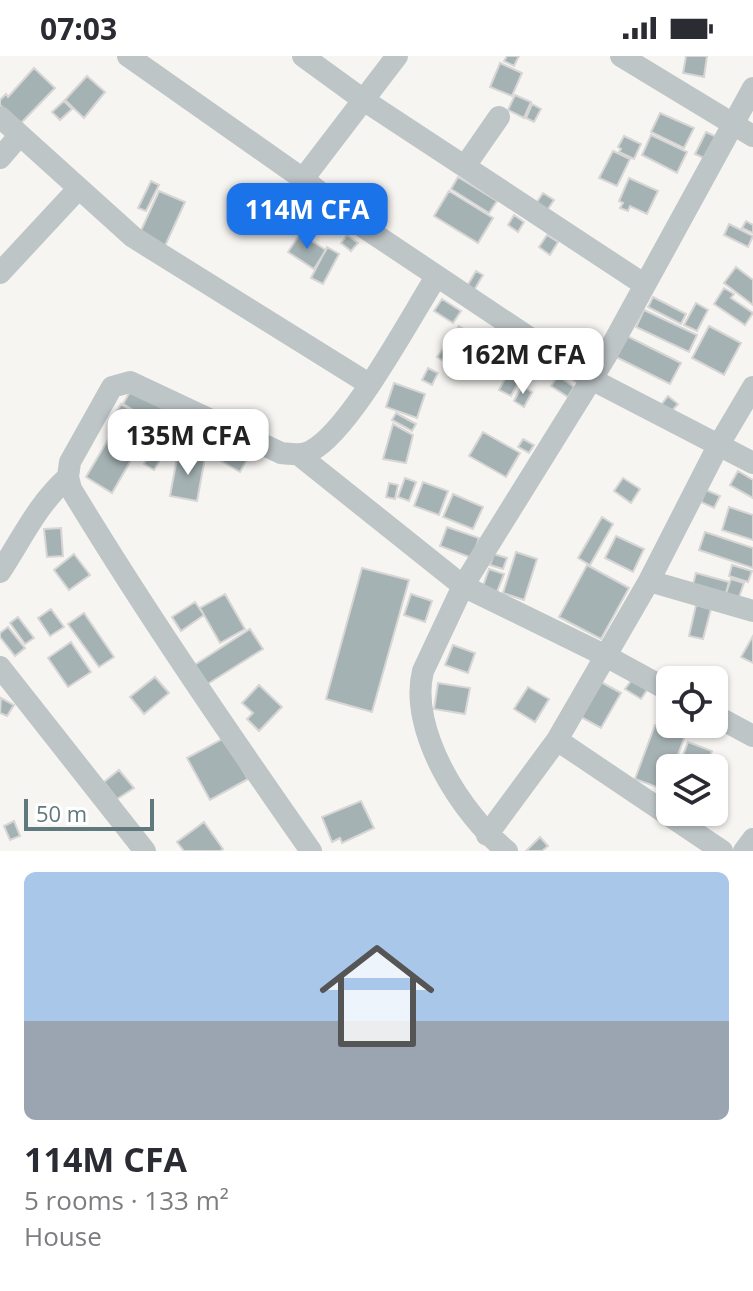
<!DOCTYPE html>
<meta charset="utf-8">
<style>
body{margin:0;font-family:"Open Sans",sans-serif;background:#f2f2f3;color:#2b2b33;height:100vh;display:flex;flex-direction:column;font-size:30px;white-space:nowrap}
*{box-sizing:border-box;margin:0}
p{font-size:26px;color:#7c7c81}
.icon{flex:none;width:44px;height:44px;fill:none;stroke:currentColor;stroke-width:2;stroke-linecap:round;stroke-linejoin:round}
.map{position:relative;height:795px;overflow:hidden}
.panel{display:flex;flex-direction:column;background:#fff;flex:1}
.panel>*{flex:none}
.fabs{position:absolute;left:656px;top:610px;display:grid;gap:16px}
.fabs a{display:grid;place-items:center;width:72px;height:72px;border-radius:12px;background:#fff;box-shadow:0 2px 6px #0004;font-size:40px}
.scale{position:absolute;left:24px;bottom:20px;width:130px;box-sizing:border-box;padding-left:8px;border:4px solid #60797e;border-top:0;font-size:22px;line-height:28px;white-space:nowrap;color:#60797e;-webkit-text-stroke:6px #fff;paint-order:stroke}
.price{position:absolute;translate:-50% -68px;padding:0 18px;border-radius:16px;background:#fff;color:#222;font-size:26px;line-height:52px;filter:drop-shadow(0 2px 4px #0008)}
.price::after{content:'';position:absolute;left:50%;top:48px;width:24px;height:18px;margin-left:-12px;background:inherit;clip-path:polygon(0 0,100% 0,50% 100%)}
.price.on{background:#1a73e8;color:#fff}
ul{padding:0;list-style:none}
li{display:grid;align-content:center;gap:16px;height:424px;padding:0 24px}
li span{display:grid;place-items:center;height:248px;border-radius:12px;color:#555}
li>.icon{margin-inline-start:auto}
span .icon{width:144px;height:144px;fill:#fffc;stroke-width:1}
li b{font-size:34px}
.status{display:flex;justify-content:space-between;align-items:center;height:56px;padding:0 40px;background:#fff;direction:ltr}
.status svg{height:22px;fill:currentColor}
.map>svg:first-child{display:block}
.building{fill:#a5b2b4;stroke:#d7d6d5;stroke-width:2}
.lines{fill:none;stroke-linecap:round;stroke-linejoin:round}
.minor{stroke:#bec5c7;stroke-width:22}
</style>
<div class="status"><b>07:03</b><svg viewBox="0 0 49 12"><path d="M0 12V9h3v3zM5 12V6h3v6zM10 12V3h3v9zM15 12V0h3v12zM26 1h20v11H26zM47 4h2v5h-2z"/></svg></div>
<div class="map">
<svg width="753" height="795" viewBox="0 0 753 795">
<rect width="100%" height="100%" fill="#f6f5f2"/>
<path class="building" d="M507 0H519L514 10 504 5Z
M686 0H707L704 21 683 17Z
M500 7 522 17 512 40 490 31Z
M34 12 55 32 20 68 0 49V44L6 38 8 41Z
M87 20 105 36 84 62 65 44Z
M515 39 531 46 524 62 508 54Z
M64 45 72 53 60 64 52 56Z
M532 48 541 53 534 66 526 62Z
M660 57 694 72 684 92 651 76Z
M706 76 721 83 710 105 695 98Z
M651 79 687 96 677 117 642 99Z
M624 80 641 88 634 103 619 96 621 93 618 91Z
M613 95 630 103 617 130 599 122Z
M458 121 497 145 489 157 451 133Z
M629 122 658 135 647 158 630 150 628 155 620 152 623 147 619 145Z
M151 125 159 129 146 155 138 152Z
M159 135 185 146 165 190 139 179Z
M449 135 493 162 478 187 434 160Z
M543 137 554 144 546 156 535 149Z
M514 159 524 166 518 176 508 169Z
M746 165 753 169V177L742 172Z
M729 168 753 180 748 191 724 179Z
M300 178 326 194 314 213 288 196Z
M347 179 358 187 351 195 341 187Z
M547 179 558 186 550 199 539 191Z
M327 191 339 198 323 228 311 222Z
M736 211 753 224V249L724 227Z
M476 215 483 219 473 236 466 232Z
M724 232 734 238 731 242 753 257 745 269 714 248Z
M653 241 686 258 681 268 648 251Z
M442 243 461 255 453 267 434 255Z
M696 247 708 254 697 275 684 269Z
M644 254 697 279 689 296 636 271Z
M459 270 480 285 459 315 437 301Z
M709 270 741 287 724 319 692 302Z
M627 280 681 307 670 328 616 301Z
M428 312 438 317 432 329 422 324Z
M508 317 520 323 511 340 499 334Z
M558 320 574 331 568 341 551 330Z
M394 327 425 338 417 362 386 351Z
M522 330 532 336 524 351 514 345Z
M132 332 249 400 240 416 123 348Z
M668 340 678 348 670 357 661 349Z
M121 348 129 353 124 360 117 355Z
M396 357 416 368 412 375 392 364Z
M393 368 413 379 406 407 383 403Z
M115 372 141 387 112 437 86 421Z
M483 376 520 397 506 421 469 400Z
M523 383 534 389 529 397 518 391Z
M157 386 167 393 154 414 144 408Z
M178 397 205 402 197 445 170 440Z
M738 415 753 424V442L730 429Z
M405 422 416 426 409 445 398 441Z
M623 422 640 433 631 447 614 435Z
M423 426 448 435 439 459 414 450Z
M389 427 398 429 395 443 386 441Z
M706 434 720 440 714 452 701 446Z
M453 438 483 451 473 473 443 461Z
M729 451 753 459V484L722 474Z
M602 461 613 468 590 509 578 502Z
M447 471 479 482 472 502 440 490Z
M61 472 63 500 47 501 44 473Z
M705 476 753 492V512L699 494Z
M616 480 644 493 633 516 605 502Z
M516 496 537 503 524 544 503 537Z
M74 498 90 519 69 534 54 514Z
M494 498 507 502 503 513 490 509Z
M587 509 629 532 601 583 559 561Z
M732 509 752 515 748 526 729 520Z
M362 512 409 524 372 656 326 643Z
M489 513 504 518 496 538 482 533Z
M696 517 729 526 725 540 692 532Z
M731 523 744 527 738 544 725 540Z
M225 538 245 573 220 587 200 552Z
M411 538 432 545 425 566 404 559Z
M195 546 204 559 181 575 172 561Z
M696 549 711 553 703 583 689 580Z
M51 553 64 571 50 580 38 562Z
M84 557 114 601 99 611 68 568Z
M18 561 34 582 25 588 10 567Z
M8 571 25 592 15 600 0 581V577Z
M250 573 263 593 206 629 193 610Z
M753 580V607L741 601Z
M71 586 91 616 68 631 48 602Z
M453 589 475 597 468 617 445 609Z
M155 621 169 637 144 658 130 641Z
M634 621 649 631 641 643 625 633Z
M601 626 621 637 601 672 581 661Z
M438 627 470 632 465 658 434 653Z
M259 629 282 651 259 675 247 663 253 657 242 647Z
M528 631 549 643 535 666 514 653Z
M1 642 14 649 7 660 0 657Z
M655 669 685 680 673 712H670L665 734 635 723Z
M224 682 248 723 210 744 187 702Z
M688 686 712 695 706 712H678Z
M119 714 134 732 117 743 104 726Z
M361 745 374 772 342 787 340 782 332 786 322 761Z
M14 765 20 780 10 784 4 770Z
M204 766 223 793 220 795H184L177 786Z
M540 781 548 790 542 795H526Z"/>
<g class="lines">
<path class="minor" d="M128 0 303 123 365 172 591 323 753 407
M303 0 362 43 645 229
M621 0 753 80
M0 61 133 181 369 328
M0 102 19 80
M465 110 499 61
M303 123 397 0
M0 217 78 133
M299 399 463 530 604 599 670 635
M0 516C23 481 37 449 68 421
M649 525 753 555
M0 611 145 795
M714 659 753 680
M557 684 722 795
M487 779 557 684 649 525 718 390 753 331
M311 795C228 676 146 557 71 433L68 421 70 406 112 331 130 326 281 397C292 398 301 400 311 395 350 375 410 262 436 221
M507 795C462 759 408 674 423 615L463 530 606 300 753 32
M744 795 753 783"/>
</g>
</svg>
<div class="fabs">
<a><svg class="icon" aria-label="locate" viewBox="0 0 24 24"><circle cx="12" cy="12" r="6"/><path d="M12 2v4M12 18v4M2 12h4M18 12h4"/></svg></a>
<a><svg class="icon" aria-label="layers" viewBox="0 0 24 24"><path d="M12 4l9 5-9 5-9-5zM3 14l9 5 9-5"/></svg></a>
</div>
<div class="scale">50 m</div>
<b class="price on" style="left:307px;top:195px">114M CFA</b>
<b class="price" style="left:523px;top:340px">162M CFA</b>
<b class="price" style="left:188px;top:421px">135M CFA</b>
</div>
<section class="panel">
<ul>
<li><span style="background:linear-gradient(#a9c7e8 60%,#9aa5b1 0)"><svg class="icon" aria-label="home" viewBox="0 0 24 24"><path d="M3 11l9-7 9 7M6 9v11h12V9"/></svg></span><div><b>114M CFA</b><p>5 rooms · 133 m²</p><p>House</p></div></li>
</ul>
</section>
